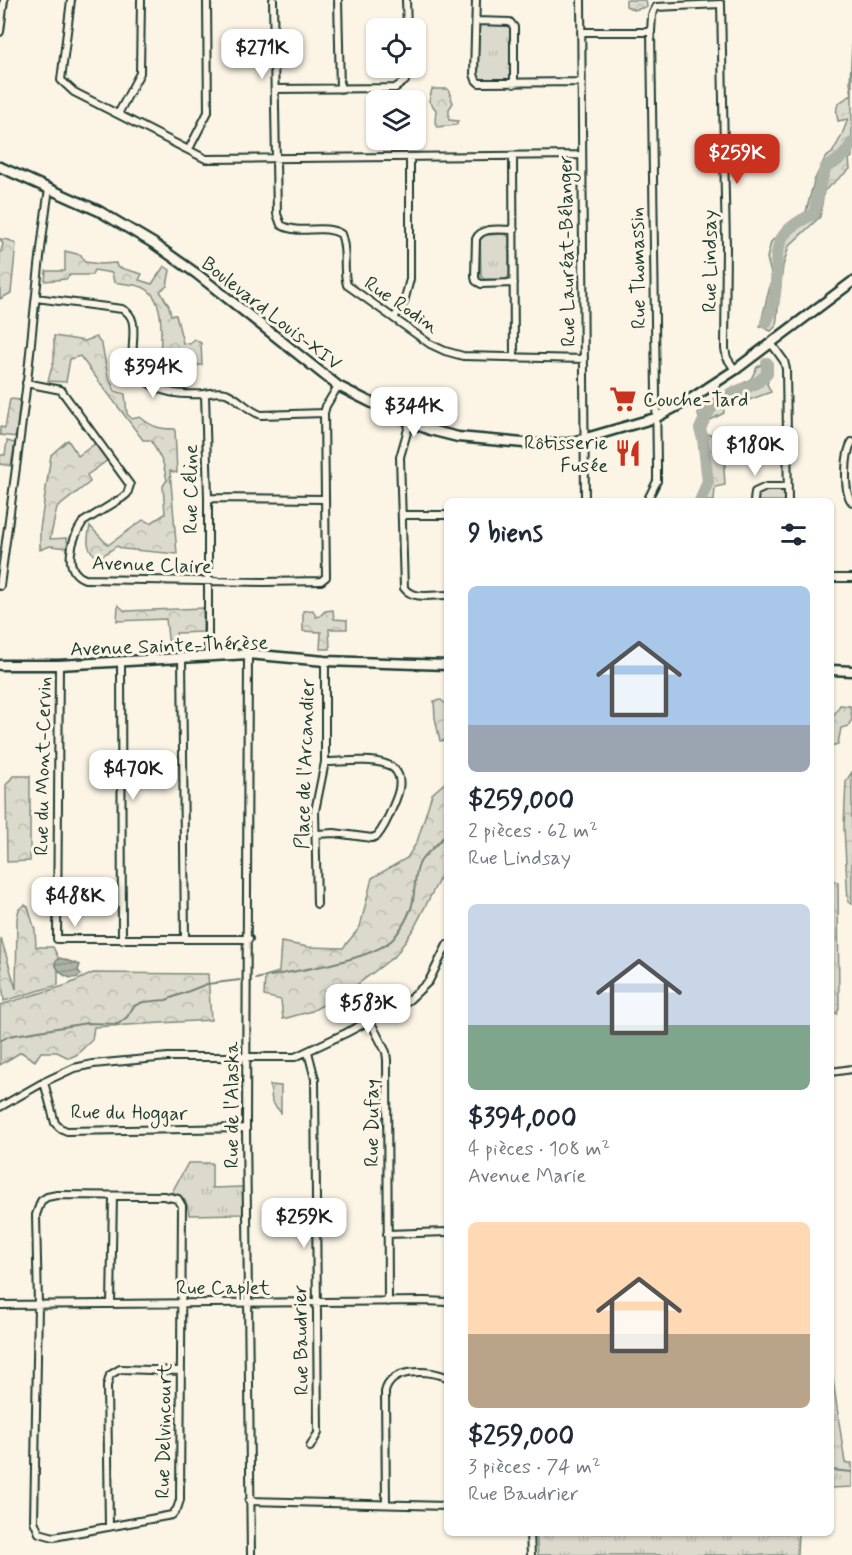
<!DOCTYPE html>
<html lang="fr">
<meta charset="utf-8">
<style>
body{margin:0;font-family:Mynerve,sans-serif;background:#f2f2f3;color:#1f2937;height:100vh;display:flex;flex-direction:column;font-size:22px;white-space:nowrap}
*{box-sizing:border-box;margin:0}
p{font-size:20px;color:#747a83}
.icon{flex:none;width:33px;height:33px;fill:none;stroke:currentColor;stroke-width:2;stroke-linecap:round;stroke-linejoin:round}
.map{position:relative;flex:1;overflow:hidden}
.sheet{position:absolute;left:444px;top:498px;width:390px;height:1038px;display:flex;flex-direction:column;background:#fff;border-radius:9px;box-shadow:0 2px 4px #0004}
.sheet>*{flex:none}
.buttons{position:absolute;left:366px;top:18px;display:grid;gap:12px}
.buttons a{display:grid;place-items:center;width:60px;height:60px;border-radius:9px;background:#fff;box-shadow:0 2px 4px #0004;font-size:30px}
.price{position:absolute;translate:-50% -51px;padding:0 14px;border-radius:12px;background:#fff;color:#222;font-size:20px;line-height:39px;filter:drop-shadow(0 2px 3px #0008)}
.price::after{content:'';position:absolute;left:50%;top:36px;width:18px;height:14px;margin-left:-9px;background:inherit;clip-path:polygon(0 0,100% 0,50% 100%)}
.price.active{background:#c8321e;color:#fff}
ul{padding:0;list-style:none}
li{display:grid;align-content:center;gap:12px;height:318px;padding:0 24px}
li span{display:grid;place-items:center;height:186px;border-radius:9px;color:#555}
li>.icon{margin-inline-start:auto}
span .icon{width:108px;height:108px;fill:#fffc;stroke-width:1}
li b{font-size:26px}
h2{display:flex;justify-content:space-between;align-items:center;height:72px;padding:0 24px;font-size:26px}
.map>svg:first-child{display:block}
.grass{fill:#dcdacc;stroke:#7e8c80;stroke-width:1.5}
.forest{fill:url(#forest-crowns);stroke:#7e8c80;stroke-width:1.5}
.park{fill:url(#park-tufts);stroke:#7e8c80;stroke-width:1.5}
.water{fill:url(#water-rules);stroke:#758479;stroke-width:1.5}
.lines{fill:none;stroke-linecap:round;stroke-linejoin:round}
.stream{stroke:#758479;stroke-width:2}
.river{stroke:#aeb3a7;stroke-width:12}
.street-casing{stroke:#1f3d34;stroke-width:10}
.secondary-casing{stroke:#1f3d34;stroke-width:13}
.street{stroke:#fcf5e5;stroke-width:6}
.secondary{stroke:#fcf5e5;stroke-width:8}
.labels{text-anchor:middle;stroke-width:6;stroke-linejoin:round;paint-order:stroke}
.street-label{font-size:20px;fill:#1f3d34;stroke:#fcf5e5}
.poi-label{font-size:20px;fill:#1f3d34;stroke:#fcf5e5;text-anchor:start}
</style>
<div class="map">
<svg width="852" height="1555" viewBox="0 0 852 1555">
<defs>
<pattern id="forest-crowns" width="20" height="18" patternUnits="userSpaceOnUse" patternTransform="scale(1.5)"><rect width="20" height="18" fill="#dcdacc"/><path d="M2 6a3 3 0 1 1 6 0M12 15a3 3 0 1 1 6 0" fill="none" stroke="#bcbcb0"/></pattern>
<pattern id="park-tufts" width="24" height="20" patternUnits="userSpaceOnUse" patternTransform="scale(1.5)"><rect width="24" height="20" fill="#dcdacc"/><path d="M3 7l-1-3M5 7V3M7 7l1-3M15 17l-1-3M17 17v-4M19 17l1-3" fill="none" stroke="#bcbcb0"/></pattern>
<pattern id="water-rules" width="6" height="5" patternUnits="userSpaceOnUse" patternTransform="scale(1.5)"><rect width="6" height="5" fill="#aeb3a7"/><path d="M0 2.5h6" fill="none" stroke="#8d9389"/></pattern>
</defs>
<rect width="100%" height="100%" fill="#fcf5e5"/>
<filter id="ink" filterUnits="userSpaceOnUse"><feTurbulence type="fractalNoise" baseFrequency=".0167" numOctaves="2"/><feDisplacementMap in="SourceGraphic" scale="12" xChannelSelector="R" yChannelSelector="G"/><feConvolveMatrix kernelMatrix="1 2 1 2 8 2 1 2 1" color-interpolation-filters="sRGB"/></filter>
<g filter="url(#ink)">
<path class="grass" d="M788 487V501H754L755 492Z"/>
<path class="forest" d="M626 0H646L647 7 634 10 626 6Z
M852 44V157L849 159 850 169 824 191 820 217 789 246 783 266 776 326 771 331 760 326 772 278 767 258 771 242 796 218 806 212 814 181 825 158 832 153 841 137 848 119 838 121C834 103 838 103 852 95L850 83Z
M432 89H448L453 103 449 109V120L458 121 456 125 437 127 435 122 436 110 429 101Z
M0 239 9 240 16 244 11 293 0 299V254L3 244Z
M65 251 81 255 85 262 100 264 116 263 117 267 142 274 139 280 152 284 164 266 170 270 167 286 160 291 169 306 171 315H176L183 343 190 344 194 339 201 343 202 365 185 366 184 355 160 356C161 336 166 296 142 287 134 284 123 284 114 282L112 273 94 270 92 275H70L66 279 45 281 46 271H65Z
M54 336 85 341 96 337 102 345 108 376 115 391 125 394 127 414 132 419 140 417C152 427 159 429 175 429L177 473 170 471 177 554 123 549 117 546 99 558C85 550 87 540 90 526L108 545 143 520 151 523 165 514 163 486 167 480 163 463 151 440H143L80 356 70 359 66 382 48 381 54 360Z
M769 360 772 368 767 384 771 392 749 400 734 398 730 390 751 379 757 367Z
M722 391 724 413 701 425 698 414 704 407Z
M10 399 20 400 16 437 0 435V427L5 428Z
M706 434 744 441 748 442 752 450 749 454 741 455 728 449 723 452V457L726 463 724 469 725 485 715 487 714 501H697L696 499 704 477 703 439Z
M68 440 78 456 96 443 108 460 87 475 90 482 57 508 50 539 67 538 68 548 50 546 40 550V529L51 455Z
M7 441 15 443 11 466 0 464V455H5Z
M118 605 125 611 203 608V632L176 633 177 647 169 648 166 619 117 621Z
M313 610 316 617 320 616 325 611 333 610 334 619 347 620V629H329L330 649H320L321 632 303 631V611Z
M441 700 447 705V743L446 740 440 741 435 718 434 701Z
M840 705 850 706 852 719 848 726 841 728 838 744 831 746V720Z
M852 772V904L848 902 844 827 846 781Z
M13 776H30V861L7 862 6 785Z
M447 781V864L414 928 396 955 350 990 312 1011 283 1019 281 1000 264 996 265 976 279 972 281 942 308 947 343 948 360 927 372 878 407 858 417 842 432 794Z
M831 880 838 882 839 1008 837 1014 831 1009Z
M25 905 28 907 35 930 36 947H53L58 957V985L4 1001 0 959 1 938 16 989 17 918 19 909Z
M93 973 208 974 211 1020 94 1027 92 1040 76 1055 69 1058 57 1052H41L35 1061 21 1052 0 1065V1005L67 985Z
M270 1085 281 1086V1113L272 1102Z"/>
<path class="park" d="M477 21 510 22 514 27V84L479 83 474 74Z
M505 234 509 237V276L506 280 484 279 481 276 480 237 484 235Z
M188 1163H212V1188L243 1187V1214L189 1215C188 1202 184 1196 172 1192Z
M831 1366 845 1463H852V1487L831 1488Z
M536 1533H798L797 1555H538Z"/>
<path class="water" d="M60 958 80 965 78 970 81 975C71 983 57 973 55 962Z"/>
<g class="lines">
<path class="stream" d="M256 979C290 971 369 962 393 939 399 932 406 920 410 911 417 896 412 877 420 862 427 850 441 845 447 830
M0 1041 9 1036 87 1023 118 1024 127 1017 134 1006 143 1002 166 1000 207 984 240 980
M831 1470 852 1472"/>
<path class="river" d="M766 323C769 315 772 308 774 300 782 258 763 236 814 214L819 188 826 167C838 162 846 155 852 143
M700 501 708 482 703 439 700 429C705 417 714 401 726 396 742 388 754 388 767 374V363"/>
<defs>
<path id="street" d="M71 0 61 80 74 92 206 159 581 155
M273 0 277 214 281 225C300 236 323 223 341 234 348 251 342 268 347 285L430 344 445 351 463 356 584 359
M338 0 340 89
M406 0 407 28
M476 0 474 74 476 80 479 83 581 82
M581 0 585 501
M477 21 510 22 514 27V84
M0 32 4 0
M581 32H651L652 15 656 7 721 4 726 246 725 349 727 358 735 370
M275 89 395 88 405 81 407 68
M118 114 140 73 141 0
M189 149 208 112 207 0
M513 156 514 358
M514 230C501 230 482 226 476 239L475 277 476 281 481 284 514 283
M36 298 122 309C147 320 120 358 142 378 160 394 181 395 203 394 211 393 218 391 226 393 239 398 247 410 261 415L324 413
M394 318 404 302 410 279V158
M771 343 784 361 786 369 788 501
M26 383 61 390 130 485 127 494 122 498 83 522C72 538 61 570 85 579L264 582 321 581 326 577 324 413 326 406 338 386
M205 394 208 498V657
M410 422 400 457 404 588C413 600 433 595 447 595
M852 442C845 453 843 493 852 502
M208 498 325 499
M647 501 657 481V466L651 32
M754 501 755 492 766 487H788
M403 515H447
M831 578H852
M0 586C9 518 19 450 27 381 34 317 39 253 49 189
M248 654 246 1128 251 1555
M182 658 185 939
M121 662 122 940
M59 665 57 939H249
M317 834 334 833 372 838 377 836C386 826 391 811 396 799 415 750 354 762 325 762
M317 904 315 811 325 762V661
M370 1021 386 1052 387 1060 388 1302
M308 1052 315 1079 318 1433 310 1447
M831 1072 852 1069
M44 1082 55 1123 60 1128 67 1131 246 1128
M0 1107 44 1082 74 1068 93 1064 168 1057H295L346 1033 409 1000 429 981 447 945
M57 1195 164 1196 178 1199 182 1206 180 1500 177 1509 172 1515 54 1537 39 1533 34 1521 38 1305 36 1215 41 1201 47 1197Z
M387 1234 447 1232
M111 1304 113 1196
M0 1305 425 1301 447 1302
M249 1501 447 1506
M386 1504 385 1392C391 1367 427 1370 447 1377
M109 1527 107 1386 110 1375 120 1369 181 1371
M530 1533 531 1555"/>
<path id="secondary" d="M0 167 99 211 153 243 197 274 338 386 410 422 430 430 458 437 535 444 569 443 655 418 689 400 735 370 852 282
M0 665H59L248 654 325 661 447 665
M831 670 852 671"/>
</defs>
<use href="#street" class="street-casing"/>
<use href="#secondary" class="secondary-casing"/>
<use href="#street" class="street"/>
<use href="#secondary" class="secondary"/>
</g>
</g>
<defs>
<symbol id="supermarket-bare" viewBox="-9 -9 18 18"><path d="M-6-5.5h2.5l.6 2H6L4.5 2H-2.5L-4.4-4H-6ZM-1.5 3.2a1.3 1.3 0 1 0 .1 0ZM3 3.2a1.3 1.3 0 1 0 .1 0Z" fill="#c8321e" stroke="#fcf5e5" stroke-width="2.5" paint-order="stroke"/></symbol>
<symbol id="restaurant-bare" viewBox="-9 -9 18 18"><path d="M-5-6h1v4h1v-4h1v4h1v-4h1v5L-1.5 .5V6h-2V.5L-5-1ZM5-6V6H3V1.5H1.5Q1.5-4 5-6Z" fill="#c8321e" stroke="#fcf5e5" stroke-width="2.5" paint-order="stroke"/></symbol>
</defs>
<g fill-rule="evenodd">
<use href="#supermarket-bare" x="604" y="380" width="38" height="38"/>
<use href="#restaurant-bare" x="609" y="434" width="38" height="38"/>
</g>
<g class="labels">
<g class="street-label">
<text transform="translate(566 251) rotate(-91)" y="7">Rue Lauréat-Bélanger</text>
<text transform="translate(709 261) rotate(-90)" y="7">Rue Lindsay</text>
<text transform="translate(637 268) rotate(-91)" y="7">Rue Thomassin</text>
<text transform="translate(402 304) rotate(34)" y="7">Rue Rodin</text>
<text transform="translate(272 313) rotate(38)" y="7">Boulevard Louis-XIV</text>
<text transform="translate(190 489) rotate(-90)" y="7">Rue Céline</text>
<text transform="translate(152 564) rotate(2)" y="7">Avenue Claire</text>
<text transform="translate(169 645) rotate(-2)" y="7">Avenue Sainte-Thérèse</text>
<text transform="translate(304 764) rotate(-88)" y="7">Place de l'Arcandier</text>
<text transform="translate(42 766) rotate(-89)" y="7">Rue du Mont-Cervin</text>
<text transform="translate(231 1105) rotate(-90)" y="7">Rue de l'Alaska</text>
<text transform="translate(129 1112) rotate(1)" y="7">Rue du Hoggar</text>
<text transform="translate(371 1123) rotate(-90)" y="7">Rue Dufay</text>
<text x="223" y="1294">Rue Caplet</text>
<text transform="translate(300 1340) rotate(-91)" y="7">Rue Baudrier</text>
<text transform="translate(163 1431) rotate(-89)" y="7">Rue Delvincourt</text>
</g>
<g class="poi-label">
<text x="643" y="406">Couche-Tard</text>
<text x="608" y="449" text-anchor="end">Rôtisserie<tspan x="608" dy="23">Fusée</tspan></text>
</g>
</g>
</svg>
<div class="buttons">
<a><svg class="icon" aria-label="locate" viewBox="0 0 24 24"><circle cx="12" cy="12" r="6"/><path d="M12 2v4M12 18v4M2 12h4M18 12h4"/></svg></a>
<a><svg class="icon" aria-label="layers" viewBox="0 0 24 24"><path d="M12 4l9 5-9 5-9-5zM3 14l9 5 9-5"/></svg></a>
</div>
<b class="price" style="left:262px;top:80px">$271K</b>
<b class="price active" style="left:737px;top:185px">$259K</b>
<b class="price" style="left:153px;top:399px">$394K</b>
<b class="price" style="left:414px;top:438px">$344K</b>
<b class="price" style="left:755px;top:477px">$180K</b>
<b class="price" style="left:133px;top:801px">$470K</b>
<b class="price" style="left:75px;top:928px">$488K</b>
<b class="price" style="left:368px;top:1035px">$583K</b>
<b class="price" style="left:304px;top:1249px">$259K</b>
<section class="sheet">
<h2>9 biens<svg class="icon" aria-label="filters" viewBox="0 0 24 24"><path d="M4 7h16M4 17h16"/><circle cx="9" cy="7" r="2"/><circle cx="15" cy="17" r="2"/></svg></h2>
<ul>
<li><span style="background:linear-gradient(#a9c7e8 75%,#9aa5b1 0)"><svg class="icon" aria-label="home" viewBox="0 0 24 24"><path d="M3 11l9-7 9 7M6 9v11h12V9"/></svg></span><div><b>$259,000</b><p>2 pièces · 62 m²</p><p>Rue Lindsay</p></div></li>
<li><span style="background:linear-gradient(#c9d6e8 65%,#7fa58c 0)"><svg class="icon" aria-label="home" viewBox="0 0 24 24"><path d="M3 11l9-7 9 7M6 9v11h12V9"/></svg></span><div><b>$394,000</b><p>4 pièces · 108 m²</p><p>Avenue Marie</p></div></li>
<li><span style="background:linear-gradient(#ffd9b3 60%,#b9a48a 0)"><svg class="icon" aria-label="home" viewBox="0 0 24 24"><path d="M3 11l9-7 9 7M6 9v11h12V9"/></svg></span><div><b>$259,000</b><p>3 pièces · 74 m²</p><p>Rue Baudrier</p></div></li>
</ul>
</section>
</div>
